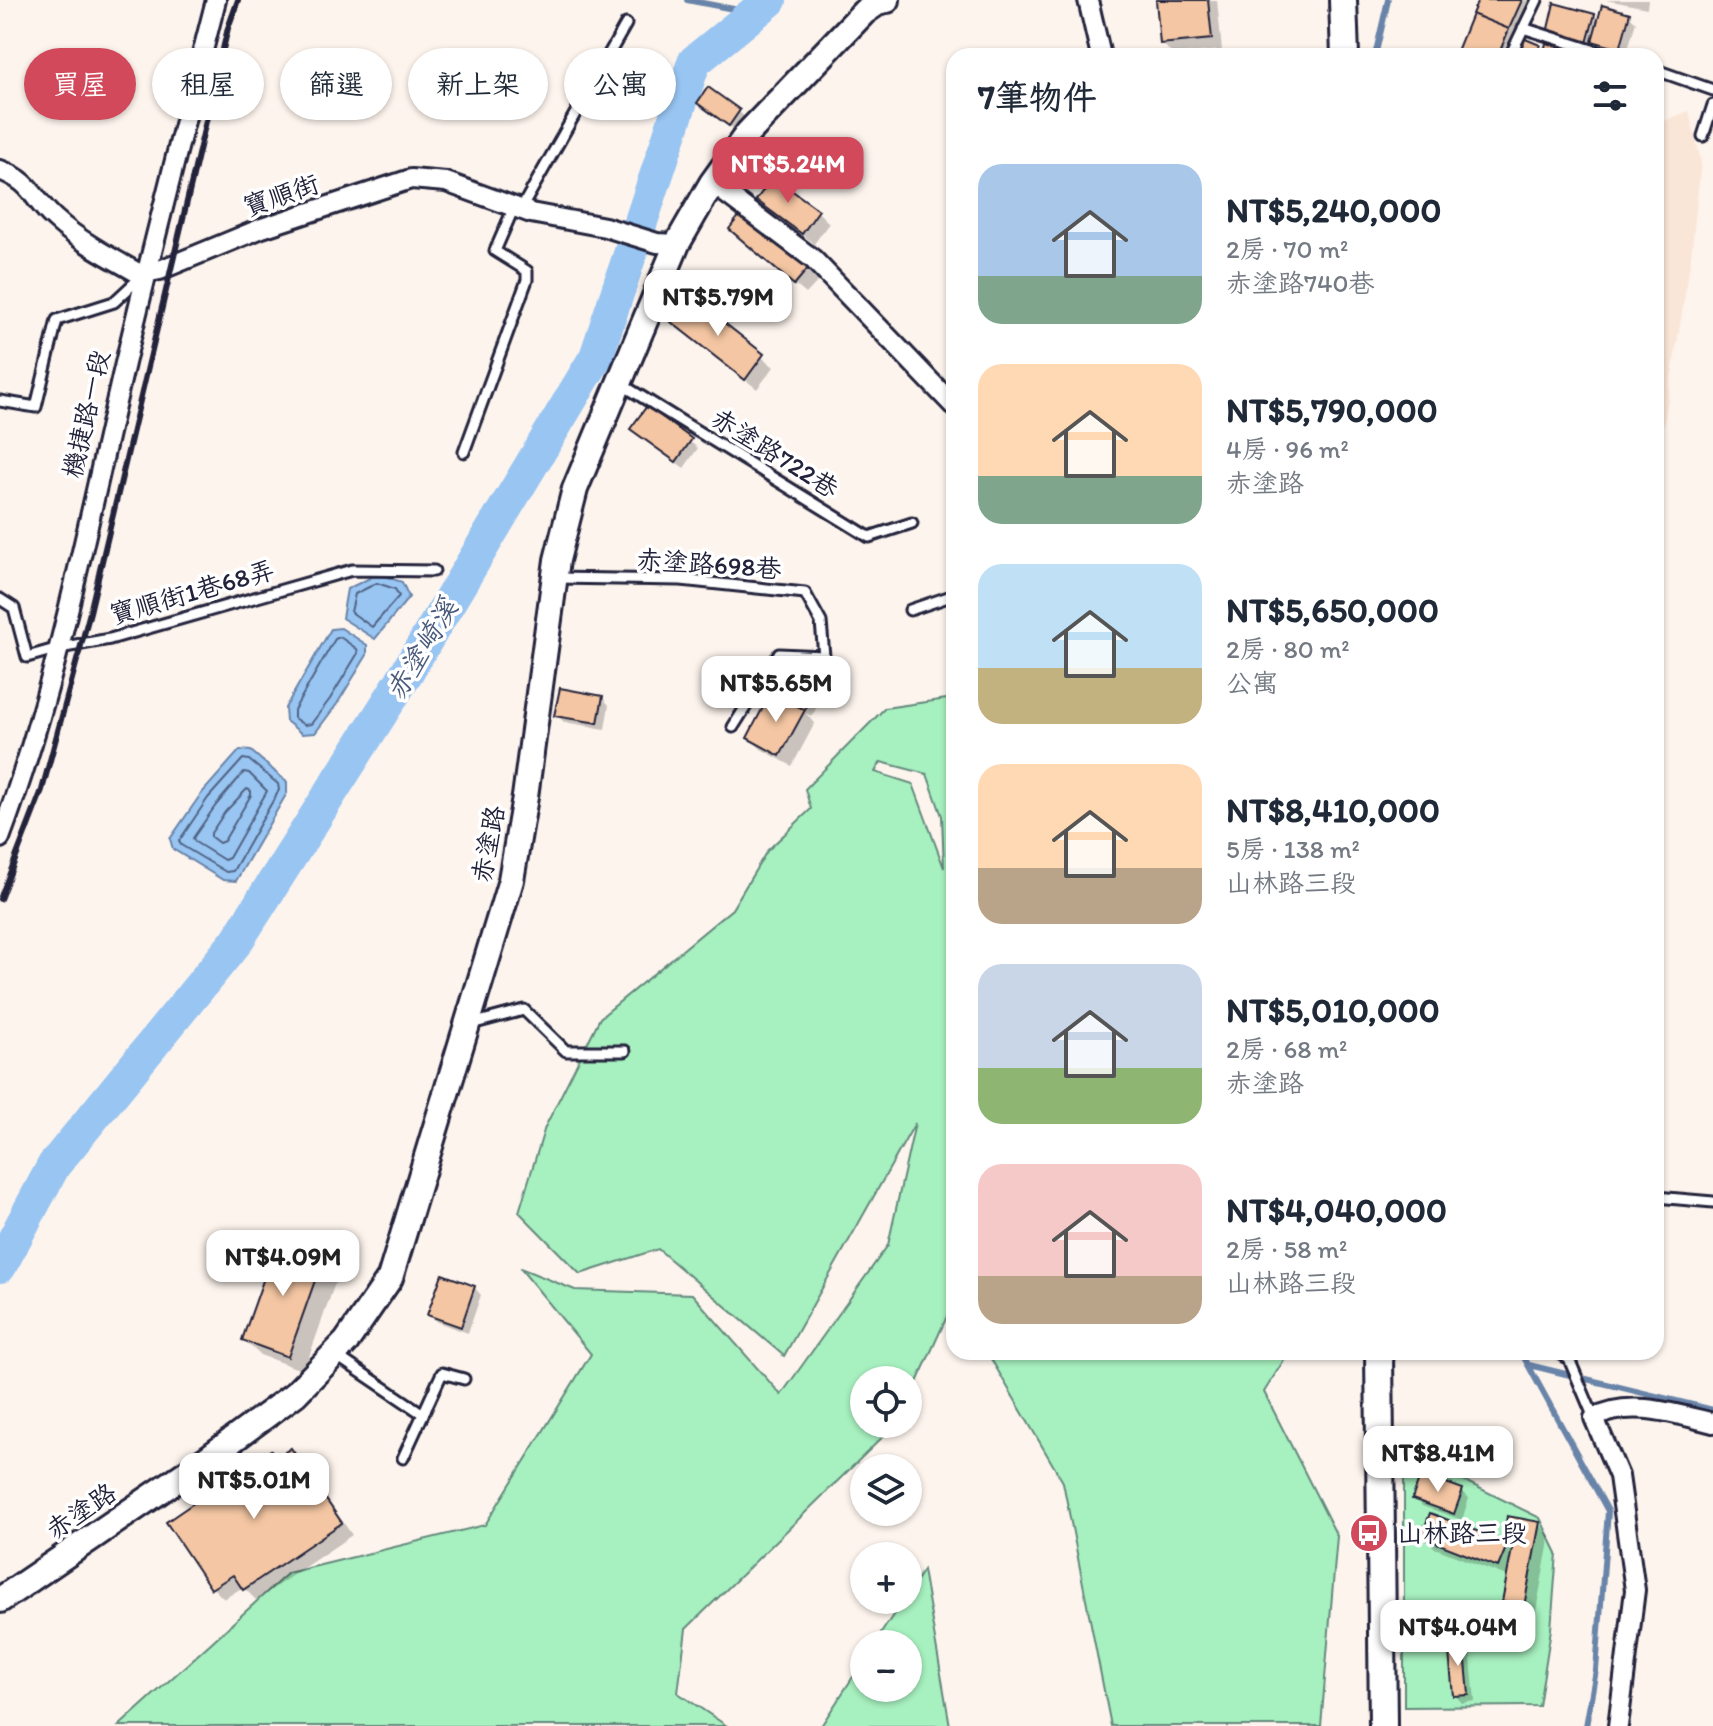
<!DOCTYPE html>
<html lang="zh-TW">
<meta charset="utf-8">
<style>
body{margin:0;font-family:Itim,"LXGW WenKai TC",sans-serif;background:#f6f6f7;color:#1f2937;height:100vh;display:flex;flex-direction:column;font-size:30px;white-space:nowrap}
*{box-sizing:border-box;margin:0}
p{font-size:26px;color:#747a83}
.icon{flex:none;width:44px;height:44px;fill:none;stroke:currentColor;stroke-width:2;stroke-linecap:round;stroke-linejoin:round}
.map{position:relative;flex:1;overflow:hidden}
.drawer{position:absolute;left:946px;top:48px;width:718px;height:1312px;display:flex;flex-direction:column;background:#fff;border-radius:24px;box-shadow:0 2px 6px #0004}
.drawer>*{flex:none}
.guide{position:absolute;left:24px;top:48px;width:760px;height:72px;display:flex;gap:16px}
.buttons{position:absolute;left:850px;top:1366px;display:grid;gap:16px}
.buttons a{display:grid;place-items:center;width:72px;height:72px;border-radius:50%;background:#fff;box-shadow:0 2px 6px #0004;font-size:40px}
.price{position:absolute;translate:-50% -68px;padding:0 18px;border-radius:16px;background:#fff;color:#222;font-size:26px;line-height:52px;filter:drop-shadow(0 2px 4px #0008)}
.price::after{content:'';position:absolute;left:50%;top:48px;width:24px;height:18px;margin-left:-12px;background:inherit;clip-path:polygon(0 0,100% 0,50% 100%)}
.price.active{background:#d1495b;color:#fff}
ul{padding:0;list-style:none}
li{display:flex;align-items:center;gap:24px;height:200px;padding:0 32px}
li span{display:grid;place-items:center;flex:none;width:224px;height:160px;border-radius:24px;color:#555}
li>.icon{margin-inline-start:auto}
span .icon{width:96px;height:96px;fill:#fffc;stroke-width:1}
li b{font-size:34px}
h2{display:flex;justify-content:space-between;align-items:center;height:96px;padding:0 32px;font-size:34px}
.chip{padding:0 28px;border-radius:36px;background:#fff;box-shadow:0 2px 6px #0004;font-size:28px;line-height:72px}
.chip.active{background:#d1495b;color:#fff}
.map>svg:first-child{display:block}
.built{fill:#fae6d7}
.green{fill:#a7f0bf;stroke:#64897d;stroke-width:2;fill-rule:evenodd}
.water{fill:#98c5f2;stroke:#6984a9;stroke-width:2}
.shadow{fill:#0003}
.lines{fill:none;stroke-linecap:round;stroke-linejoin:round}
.shore{stroke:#516384;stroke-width:2}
.stream{stroke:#6984a9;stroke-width:6}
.river{stroke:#98c5f2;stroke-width:34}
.building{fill:#f4c6a3;stroke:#22223b;stroke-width:2}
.service-casing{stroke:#22223b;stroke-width:15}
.minor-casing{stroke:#22223b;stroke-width:24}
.tertiary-casing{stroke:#22223b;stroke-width:30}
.secondary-casing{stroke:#22223b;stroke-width:32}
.service{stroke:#fff;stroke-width:9}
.minor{stroke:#fff;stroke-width:18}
.tertiary{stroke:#fff;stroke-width:24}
.secondary{stroke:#fff;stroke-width:26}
.rail{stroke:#22223b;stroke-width:6}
.labels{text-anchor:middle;stroke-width:7;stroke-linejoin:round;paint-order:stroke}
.street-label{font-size:26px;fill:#22223b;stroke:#fff}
.poi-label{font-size:26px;fill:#22223b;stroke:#fff;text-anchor:start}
.water-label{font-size:28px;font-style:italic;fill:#4b5b7b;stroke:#fff}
</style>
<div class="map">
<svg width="1713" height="1726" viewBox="0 0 1713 1726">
<rect width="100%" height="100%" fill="#fdf4ed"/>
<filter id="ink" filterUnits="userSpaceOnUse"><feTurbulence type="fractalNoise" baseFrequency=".0125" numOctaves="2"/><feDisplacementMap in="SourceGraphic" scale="16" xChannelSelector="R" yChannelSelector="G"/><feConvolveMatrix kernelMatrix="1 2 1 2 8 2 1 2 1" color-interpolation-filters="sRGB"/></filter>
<g filter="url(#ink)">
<path class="built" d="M1689 111 1701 162 1691 257 1664 424 1656 438V124Z"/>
<path class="green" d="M954 698V1301L908 1402V1380H864V1424H896L686 1629 678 1693 727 1726H119L288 1573 485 1525 591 1354 520 1268 575 1290 692 1294 781 1395 888 1245 915 1123 784 1356 658 1249 580 1274 519 1212 545 1127 600 1018 732 909 767 851 811 809 805 789 885 708ZM881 762 927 774 942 816 944 868 913 784 875 772Z
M987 1352H1289L1264 1392 1337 1536 1321 1726H1111L1063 1482Z
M1404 1466 1467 1482 1540 1518 1557 1553 1551 1629 1539 1706 1404 1707Z
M923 1570 950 1726H821L864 1660V1688H908V1644H874L903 1600H908V1593Z"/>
<path class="water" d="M378 574 402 582 409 597 375 639 342 618 347 589Z
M341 628 367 645V655L337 704 315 733 302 734 286 721 285 708 331 629Z
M240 750 251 751 287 782V793L236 881 223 880 173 849 170 839 201 794Z"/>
<path class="shadow" d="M1158 0H1217L1222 50 1173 55 1162 43Z
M1480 0H1537L1514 56H1457Z
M1606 0H1648L1647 8Z
M1594 15 1600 21 1629 15 1636 22 1628 49 1600 41V45L1627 55 1601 48 1596 43 1594 49 1556 40Z
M1539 46 1546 53 1585 56H1519Z
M707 110 738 111 746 118 737 131Z
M758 200 818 212 829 223 814 244Z
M742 240 809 267 820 279 806 294Z
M691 299 774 367 757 389 673 322Z
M647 409 698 448 684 468 640 436Z
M818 685 825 692 812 716 805 713 815 723 792 766 761 749 749 737Z
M602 697 609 705 605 729 564 722 557 715Z
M323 1256 339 1272 304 1371 260 1355 244 1340Z
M474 1287 481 1295 468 1333 437 1322 430 1315Z
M291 1450 302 1462 352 1535 256 1600 243 1587 224 1599 213 1588 169 1522 271 1452 278 1459Z
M1462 1491 1469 1498 1462 1520 1422 1506 1415 1498Z
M1539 1524 1550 1536 1535 1616 1516 1613 1504 1601 1509 1577 1435 1548 1424 1537 1506 1544 1514 1552 1515 1544 1506 1535Z
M1463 1642 1470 1649 1475 1701 1462 1703 1455 1695Z"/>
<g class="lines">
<path class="shore" d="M377 583 395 589 399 596 372 627 351 612 355 594Z
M340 637 357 649 358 653 330 699 311 724 304 725 294 718V710L335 639Z
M243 759 249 760 278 784 279 790 233 871 226 872 181 845 179 841 208 798Z
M244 772 249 773 267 791 229 858 224 860 195 842 193 838 216 805Z
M247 789 251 791V795L224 841 219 843 211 837V833L225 812Z"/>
<path class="stream" d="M687 0 754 13
M1375 56 1388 0
M1521 1352 1608 1511 1596 1670 1586 1726
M1529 1365 1713 1410"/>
<path class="river" d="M0 1266 54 1165 236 942 401 682 596 357 694 62 770 0"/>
</g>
<path class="building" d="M1156 0H1208L1212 39 1160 44Z
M1478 0H1522L1509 29 1472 14Z
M1554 3 1595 14 1587 43 1547 33Z
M1602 5 1630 13 1620 49 1592 41Z
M1472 14 1509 29 1498 56H1455Z
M1523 38 1540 45 1536 56H1517Z
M1546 43 1585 53V56H1543Z
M708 87 740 110 729 126 697 103Z
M773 177 819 210 802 234 756 200Z
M744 210 810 266 794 285 729 229Z
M690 296 764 354 745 380 671 322Z
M647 406 692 439 676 462 630 429Z
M785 666 819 683 805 710 771 692Z
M560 688 603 696 598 723 554 716Z
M771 692 805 710 780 756 747 738Z
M278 1238 324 1255 288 1357 242 1340Z
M442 1274 475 1286 461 1327 427 1315Z
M291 1448 342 1523 243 1590 233 1575 211 1589 166 1522 271 1450 276 1458Z
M1421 1474 1463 1489 1454 1514 1412 1499Z
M1430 1513 1508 1543 1498 1567 1421 1537Z
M1507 1516 1540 1522 1524 1606 1502 1602 1514 1538 1504 1536Z
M1464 1640 1469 1695 1453 1696 1448 1641Z"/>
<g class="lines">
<defs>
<path id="service" d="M1523 28 1611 56
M1510 56 1537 0
M1656 70 1713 90
M1703 136 1713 105
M521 209 626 24
M621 384 869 537 912 523
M0 401 36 407 57 320 114 302 143 275
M464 452 527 280V271L495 251 514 207
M555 578 681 580 805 593 821 622 824 656 779 654 733 727
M0 599 14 608 27 657 59 648 110 639 352 570 434 571
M910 610 954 595
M471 1024 524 1010 566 1051H625
M1656 1197 1713 1202
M1558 1352 1569 1359 1594 1418
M337 1356 423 1414
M403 1458 442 1373 464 1379"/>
<path id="minor" d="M1088 0 1101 56
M0 170C34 183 31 198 55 219 79 241 111 258 140 274L160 270 262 228 411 179 446 182 531 213 605 227 657 243 677 244
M712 183 813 259 954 406
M0 838C52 700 81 555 114 411 145 273 181 137 216 0
M1618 1726 1635 1590 1619 1476 1594 1418C1629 1398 1676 1414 1713 1423"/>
<path id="tertiary" d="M0 1600 204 1461 295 1394 346 1342 390 1278 511 880 525 797 557 560 575 489 677 244 712 183 748 133 864 12 880 1 887 0"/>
<path id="secondary" d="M1343 0 1345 56
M1379 1352 1383 1726"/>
</defs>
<use href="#service" class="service-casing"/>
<use href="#minor" class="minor-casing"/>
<use href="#tertiary" class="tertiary-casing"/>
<use href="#secondary" class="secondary-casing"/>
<use href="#service" class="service"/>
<use href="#minor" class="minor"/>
<use href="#tertiary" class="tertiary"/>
<use href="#secondary" class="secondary"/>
<path class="rail" d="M0 899 42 790 90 612 228 28 238 0"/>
</g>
</g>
<defs>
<symbol id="bus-disc" viewBox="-11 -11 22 22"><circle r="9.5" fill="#d1495b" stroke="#fff"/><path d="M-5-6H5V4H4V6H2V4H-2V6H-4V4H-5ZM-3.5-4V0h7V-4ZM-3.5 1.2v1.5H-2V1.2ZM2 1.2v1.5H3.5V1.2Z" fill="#fff"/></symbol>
</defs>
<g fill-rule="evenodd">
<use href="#bus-disc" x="1347" y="1511" width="44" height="44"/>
</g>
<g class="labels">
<g class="street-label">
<text transform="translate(281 195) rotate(-19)" y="9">寶順街</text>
<text transform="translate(86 414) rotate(-77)" y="9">機捷路一段</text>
<text transform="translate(775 453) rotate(32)" y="9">赤塗路722巷</text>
<text transform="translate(709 564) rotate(4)" y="9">赤塗路698巷</text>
<text transform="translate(192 592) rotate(-16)" y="9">寶順街1巷68弄</text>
<text transform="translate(488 844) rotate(-79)" y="9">赤塗路</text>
<text transform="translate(81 1511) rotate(-34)" y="9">赤塗路</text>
</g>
<g class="poi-label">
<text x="1397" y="1542">山林路三段</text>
</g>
<g class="water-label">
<text transform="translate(421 649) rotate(-59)" y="10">赤塗崎溪</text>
</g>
</g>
</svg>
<div class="buttons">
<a><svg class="icon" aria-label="locate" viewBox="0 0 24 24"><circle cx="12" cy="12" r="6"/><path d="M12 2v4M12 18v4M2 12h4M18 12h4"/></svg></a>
<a><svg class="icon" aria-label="layers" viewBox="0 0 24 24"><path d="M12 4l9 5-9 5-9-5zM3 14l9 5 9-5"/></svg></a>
<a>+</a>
<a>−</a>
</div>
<b class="price active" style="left:788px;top:205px">NT$5.24M</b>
<b class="price" style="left:718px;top:338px">NT$5.79M</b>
<b class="price" style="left:776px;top:724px">NT$5.65M</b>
<b class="price" style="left:283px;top:1298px">NT$4.09M</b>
<b class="price" style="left:1438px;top:1494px">NT$8.41M</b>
<b class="price" style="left:254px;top:1521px">NT$5.01M</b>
<b class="price" style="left:1458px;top:1668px">NT$4.04M</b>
<div class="guide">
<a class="chip active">買屋</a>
<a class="chip">租屋</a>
<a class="chip">篩選</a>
<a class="chip">新上架</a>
<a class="chip">公寓</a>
</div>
<section class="drawer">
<h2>7筆物件<svg class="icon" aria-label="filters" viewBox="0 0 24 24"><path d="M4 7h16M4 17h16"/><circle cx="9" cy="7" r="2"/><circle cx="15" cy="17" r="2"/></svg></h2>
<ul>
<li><span style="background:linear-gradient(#a9c7e8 70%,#7fa58c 0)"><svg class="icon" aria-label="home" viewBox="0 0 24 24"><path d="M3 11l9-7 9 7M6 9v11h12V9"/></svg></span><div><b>NT$5,240,000</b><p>2房 · 70 m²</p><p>赤塗路740巷</p></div></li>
<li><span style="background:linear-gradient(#ffd9b3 70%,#7fa58c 0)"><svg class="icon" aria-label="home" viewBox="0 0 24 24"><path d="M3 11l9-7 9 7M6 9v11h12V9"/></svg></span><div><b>NT$5,790,000</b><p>4房 · 96 m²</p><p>赤塗路</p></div></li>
<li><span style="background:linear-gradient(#bfe0f5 65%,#c2b280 0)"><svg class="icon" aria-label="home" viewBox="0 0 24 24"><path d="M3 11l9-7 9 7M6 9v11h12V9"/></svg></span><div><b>NT$5,650,000</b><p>2房 · 80 m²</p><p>公寓</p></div></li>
<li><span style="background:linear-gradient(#ffd9b3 65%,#b9a48a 0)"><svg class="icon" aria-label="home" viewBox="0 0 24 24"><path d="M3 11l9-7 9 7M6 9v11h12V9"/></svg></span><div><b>NT$8,410,000</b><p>5房 · 138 m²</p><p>山林路三段</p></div></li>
<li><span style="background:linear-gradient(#c9d6e8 65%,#8fb573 0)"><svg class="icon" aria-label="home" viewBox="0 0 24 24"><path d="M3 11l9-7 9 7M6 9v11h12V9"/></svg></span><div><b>NT$5,010,000</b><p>2房 · 68 m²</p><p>赤塗路</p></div></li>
<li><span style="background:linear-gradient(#f6c9c9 70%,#b9a48a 0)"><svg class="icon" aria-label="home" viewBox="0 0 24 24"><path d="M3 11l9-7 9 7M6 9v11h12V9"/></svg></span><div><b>NT$4,040,000</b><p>2房 · 58 m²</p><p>山林路三段</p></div></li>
</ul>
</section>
</div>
